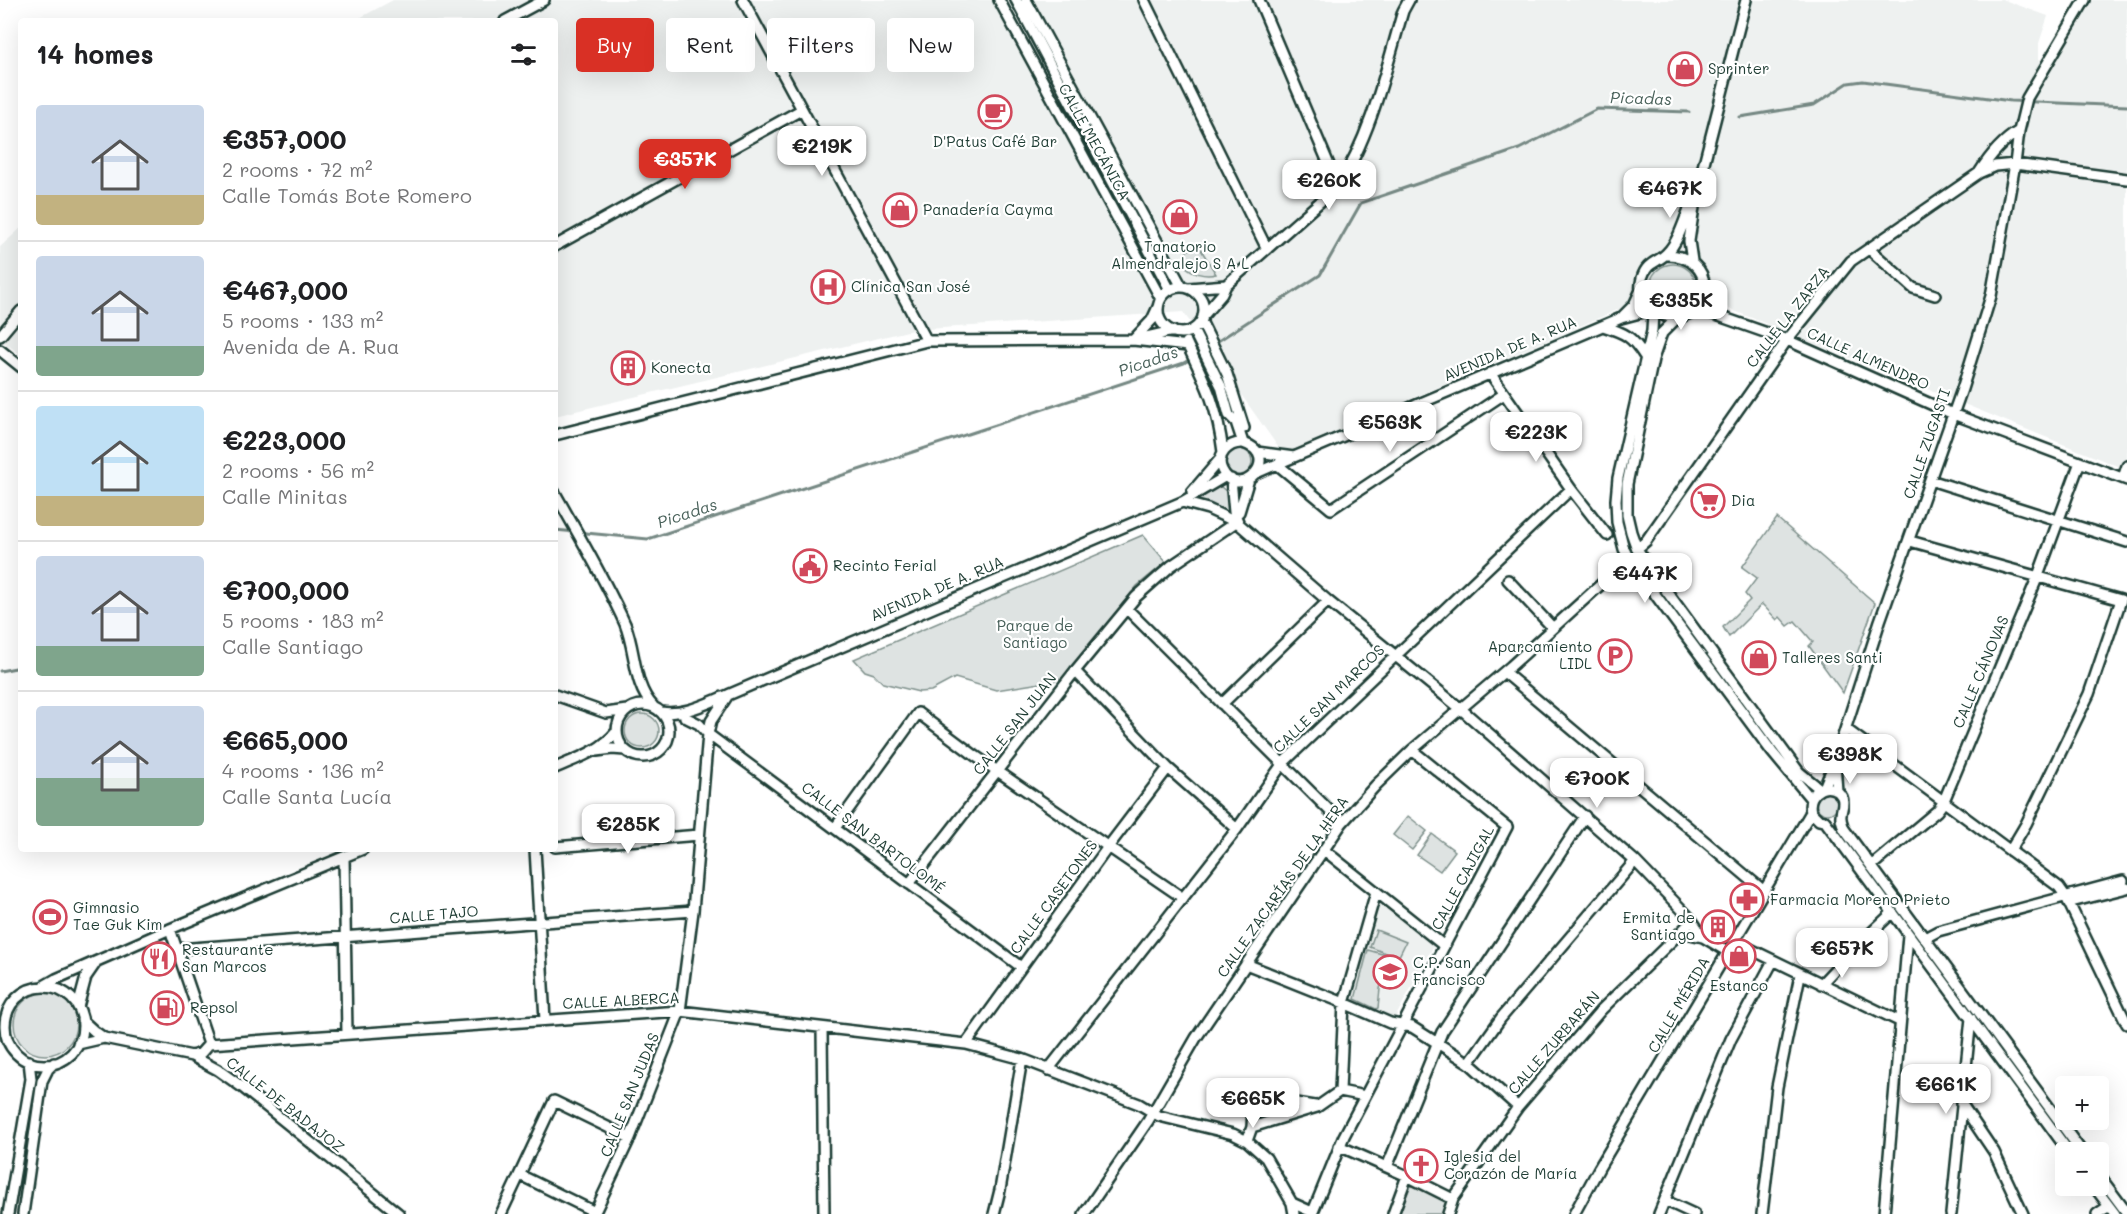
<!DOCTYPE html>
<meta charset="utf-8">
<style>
body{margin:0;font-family:Mali,sans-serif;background:#f2f2f2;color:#202124;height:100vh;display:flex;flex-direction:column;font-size:22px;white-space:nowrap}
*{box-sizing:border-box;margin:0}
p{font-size:20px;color:#757577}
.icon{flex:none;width:33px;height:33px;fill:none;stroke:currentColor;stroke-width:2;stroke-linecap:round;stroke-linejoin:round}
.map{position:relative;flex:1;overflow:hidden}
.side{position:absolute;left:18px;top:18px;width:540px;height:834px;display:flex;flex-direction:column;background:#fff;border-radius:6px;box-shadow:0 6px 24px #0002}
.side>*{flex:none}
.banner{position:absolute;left:576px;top:18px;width:570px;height:54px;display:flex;gap:12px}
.controls{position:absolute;left:2055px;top:1076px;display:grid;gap:12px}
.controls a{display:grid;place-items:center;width:54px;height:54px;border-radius:6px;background:#fff;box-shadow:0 6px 24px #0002;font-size:30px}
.price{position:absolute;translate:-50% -51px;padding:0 14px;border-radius:12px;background:#fff;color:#222;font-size:20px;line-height:39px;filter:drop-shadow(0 2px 3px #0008)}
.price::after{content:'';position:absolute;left:50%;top:36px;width:18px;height:14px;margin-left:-9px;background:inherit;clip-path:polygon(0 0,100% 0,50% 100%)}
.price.active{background:#d93025;color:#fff}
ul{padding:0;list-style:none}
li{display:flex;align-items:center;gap:18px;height:150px;padding:0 18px}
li+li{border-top:2px solid #e0e0e0}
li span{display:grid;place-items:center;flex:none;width:168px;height:120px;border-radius:6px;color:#555}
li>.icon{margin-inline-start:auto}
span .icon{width:72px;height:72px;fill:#fffc;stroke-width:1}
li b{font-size:26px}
h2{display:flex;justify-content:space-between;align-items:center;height:72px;padding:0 18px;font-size:26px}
.chip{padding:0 21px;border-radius:6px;background:#fff;box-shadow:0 6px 24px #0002;font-size:21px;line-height:54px}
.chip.active{background:#d93025;color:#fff}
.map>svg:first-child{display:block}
.built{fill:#eef1f0}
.green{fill:#dee3e2;stroke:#7e908b;stroke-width:1.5}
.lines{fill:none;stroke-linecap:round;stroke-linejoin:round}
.stream{stroke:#758883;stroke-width:3}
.minor-casing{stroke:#1f3d34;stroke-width:14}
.minor{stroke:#fff;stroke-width:9}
.labels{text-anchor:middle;stroke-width:4.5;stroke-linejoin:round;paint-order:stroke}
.poi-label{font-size:15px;fill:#1f3d34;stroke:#fff;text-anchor:start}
.street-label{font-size:15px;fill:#1f3d34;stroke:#fff}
.park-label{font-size:15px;fill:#455e57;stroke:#fff}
.water-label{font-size:16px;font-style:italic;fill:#4a625b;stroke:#fff}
</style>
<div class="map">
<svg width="2127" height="1214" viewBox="0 0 2127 1214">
<rect width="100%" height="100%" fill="#fff"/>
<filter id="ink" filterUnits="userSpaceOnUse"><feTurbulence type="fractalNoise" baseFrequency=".0167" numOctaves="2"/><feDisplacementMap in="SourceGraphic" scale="12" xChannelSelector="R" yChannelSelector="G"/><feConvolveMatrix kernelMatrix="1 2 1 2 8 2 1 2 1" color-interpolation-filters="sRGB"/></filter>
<g filter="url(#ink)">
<path class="built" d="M393 0H2004L2048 16 2039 43V62L2050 52 2081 0H2127V470L1673 286 1283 454 1183 312 912 330 555 416V21H354Z
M21 228V355L0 339V247Z
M1380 899 1383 906 1434 945 1396 1016 1398 1021 1353 1000Z"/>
<path class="green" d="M1200 248 1216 274C1204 277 1192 273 1184 265L1187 250Z
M1650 287a23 23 0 1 1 46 0a23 23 0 1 1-46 0Z
M1226 462a13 13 0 1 1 26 0a13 13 0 1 1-26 0Z
M1217 487H1221L1228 493 1230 509 1228 513 1196 502Z
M1777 518 1875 603 1843 693 1809 646 1813 642 1795 621 1788 626 1780 617 1777 620 1762 604 1729 637 1723 627 1750 600 1745 594 1757 578 1742 567Z
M1143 535 1166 562 1137 586 1064 677 1053 681 996 690 955 678 931 691 919 692 883 683 874 674 865 671 854 659Z
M625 731a17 17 0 1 1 34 0a17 17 0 1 1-34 0Z
M1816 803a11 11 0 1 1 22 0a11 11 0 1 1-22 0Z
M1408 816 1427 831 1412 850 1393 835Z
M1432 834 1455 851 1440 871 1417 855Z
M1376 930 1406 942 1398 958 1370 947Z
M1368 950 1389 956 1380 989 1378 1008 1376 1009 1355 999Z
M14 1024a31 31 0 1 1 62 0a31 31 0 1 1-62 0Z
M1411 1185 1447 1199 1442 1214H1399Z"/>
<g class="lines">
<path class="stream" d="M1740 117 1814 105 1848 83 1863 81 2011 101 2127 106
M555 530 648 539 1184 363 1320 275 1361 203 1519 149 1597 109 1689 112
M0 671 21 667"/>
<defs>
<path id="minor" d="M743 0 927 341
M999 0 1161 299
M1016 0 1170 290
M1026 0 1182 287
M1144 0 1267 249
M1259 0 1338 186
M505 21 544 0
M1979 173C1989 157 2002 141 2019 131
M555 246 801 110
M1869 249 1913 288 1935 295
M1665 255C1687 254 1709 269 1703 294 1694 334 1631 318 1642 278 1647 261 1658 263 1667 253 1679 241 1684 220 1691 204
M1692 261 1689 241 1696 194 1746 0
M1158 310a23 23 0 1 1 46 0a23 23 0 1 1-46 0Z
M1189 288 1226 285
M1697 306 1713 314 1787 340 1953 414 2127 480
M1653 312 1652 331 1618 478 1616 500 1617 522 1624 549 1629 559 1772 752 1811 799
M1203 316 1222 294 1226 285 1338 186C1371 136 1386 69 1403 11L1409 0
M1623 316 1634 305 1641 290
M1677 318 1662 333 1653 359 1627 484V515L1631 532 1637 549 1657 578 1799 772 1820 789
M1201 321 1227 374 1244 428
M1603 326C1625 333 1632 336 1645 357
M1193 330 1221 386 1229 415 1236 422 1243 443C1285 456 1238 504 1222 470 1215 455 1229 442 1243 443
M0 336 21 311
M1138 339 1173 331
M1133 340 1152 320 1158 307
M1186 342C1206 384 1217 404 1223 452
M0 350 21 367
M1490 373 1571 489 1607 535
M555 435 927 341 1133 340 1188 346
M1257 452 1294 457
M1278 465 1331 509 1504 394
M1256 473 1621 318 1651 310
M2123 478 2127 466
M1231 479 1234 512 1239 524 1328 601 1461 709 1635 861 1691 919 1703 937
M1930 480 2127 542
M1192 492 1221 458
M555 493C579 536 605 579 625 624 636 651 633 685 653 706
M1182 502 1208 509 1238 523
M1239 512 1249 479
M1910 541 2121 600 2089 694 2026 824 2010 851
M1637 549 1646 541 1787 340 1851 261 1979 173 1995 166 2015 164 2127 179
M1508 580 1553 628
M1127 609 1342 823
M1075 671 1168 768 1237 829
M1504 672 1764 891
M555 695 606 713 627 710
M1222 704 1328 601
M617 731a26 26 0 1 1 52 0a26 26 0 1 1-52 0Z
M661 712C684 716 707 703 728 695L1182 502 1226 476
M685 717 699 724 708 734 1021 967
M1846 729 2059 887 2066 897 2127 1024
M597 751 612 749 625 750
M1835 763 1837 791
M555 768C578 758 601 751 617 731
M1824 788 1835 761 1880 621 1962 389 1991 296 2015 164 2019 131 2027 98 2085 0
M835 828 918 713 974 755 1183 898
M555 847 699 835
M535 849 545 1020
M1324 850 1443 945
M344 857 347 1034
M1871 866 1937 811 1943 803 2038 576 2080 462
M909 884 1075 671 1136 597 1171 566 1236 522
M2071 902 2127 888
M170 929 209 1044
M1681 932 1703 937 1728 952
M1925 938 1938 931 2123 881
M1734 941 1899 1021
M178 949 693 911
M1246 964 1344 1003 1390 1023 1412 1027 1469 1063 1518 1107
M1821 984 1855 948 1892 913
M42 987 56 979 170 929 363 849
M5 1026a39 39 0 1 1 78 0a39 39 0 1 1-78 0Z
M78 1007 86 977 95 964
M82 1020 94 1031 104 1038 192 1056 218 1070 242 1087 399 1214
M822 1028 824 1214
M78 1044 104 1038
M966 1044 1108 847 1168 768
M192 1056 201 1053 209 1044 680 1011 966 1044 1022 1059 1139 1104 1159 1116 1233 1134 1247 1141 1266 1158 1292 1203 1294 1214
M1469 1063 1501 1018 1635 861
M1048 1070 1237 829 1283 763 1571 489
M1340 1091 1344 1003 1376 892
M1961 1103 1994 1152 2023 1214
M1252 1127C1253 1117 1251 1102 1260 1097L1315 1106
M1247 1141 1252 1127 1317 1107 1340 1091 1365 1096
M1339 1146 1407 1176 1453 1199 1448 1214
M2069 1152 1834 833 1825 821 1819 820 1811 812C1805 790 1832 778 1842 797 1845 804 1841 809 1841 815 1840 820 1843 825 1844 829L2082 1152
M1387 1167 1442 1032 1585 816
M2098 1174 2127 1213
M520 1175 595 1212
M2093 1185 2115 1214
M1453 1199 1518 1107 1601 1010 1688 925 1691 919
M1666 1201 1694 1214
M1292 1203 1312 1212
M8 1214 31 1079 29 1061
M23 1214 42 1081 48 1069 54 1063
M501 1214 554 1101 630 1138
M594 1214 630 1138 680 1011 693 911 708 734 711 721 728 695
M994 1214 1000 1190 1022 1059
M1084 1214 1148 1121 1196 1038 1342 823 1376 785 1412 750 1511 666 1629 559
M1312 1214 1344 1136 1507 827 1412 750
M1393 1214 1407 1176
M1574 1214 1599 1168 1811 812
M1659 1214 1731 1039 1773 961
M1762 1214 1777 1087 1800 975
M1884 1214 1908 935
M1951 1214 1971 1018
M2097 1214 2109 1206"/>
</defs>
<use href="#minor" class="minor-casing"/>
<use href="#minor" class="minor"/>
</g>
</g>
<defs>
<symbol id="shop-ring" viewBox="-11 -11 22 22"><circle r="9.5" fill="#fff" stroke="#d1495b" stroke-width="1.5"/><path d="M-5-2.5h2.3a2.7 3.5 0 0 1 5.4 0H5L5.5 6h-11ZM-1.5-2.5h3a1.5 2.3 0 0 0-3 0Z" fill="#d1495b"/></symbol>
<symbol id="cafe-ring" viewBox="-11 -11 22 22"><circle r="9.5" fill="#fff" stroke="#d1495b" stroke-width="1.5"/><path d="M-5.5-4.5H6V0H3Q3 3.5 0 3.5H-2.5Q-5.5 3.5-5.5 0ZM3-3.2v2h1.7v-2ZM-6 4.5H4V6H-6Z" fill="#d1495b"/></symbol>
<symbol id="hospital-ring" viewBox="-11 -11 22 22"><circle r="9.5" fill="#fff" stroke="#d1495b" stroke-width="1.5"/><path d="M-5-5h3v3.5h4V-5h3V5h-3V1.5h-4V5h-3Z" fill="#d1495b"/></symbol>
<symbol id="building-ring" viewBox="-11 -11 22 22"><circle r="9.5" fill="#fff" stroke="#d1495b" stroke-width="1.5"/><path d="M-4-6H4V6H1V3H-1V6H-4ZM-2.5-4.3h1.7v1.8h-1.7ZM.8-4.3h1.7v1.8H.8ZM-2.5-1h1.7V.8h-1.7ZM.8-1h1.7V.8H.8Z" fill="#d1495b"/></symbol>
<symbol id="supermarket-ring" viewBox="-11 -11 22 22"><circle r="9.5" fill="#fff" stroke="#d1495b" stroke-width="1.5"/><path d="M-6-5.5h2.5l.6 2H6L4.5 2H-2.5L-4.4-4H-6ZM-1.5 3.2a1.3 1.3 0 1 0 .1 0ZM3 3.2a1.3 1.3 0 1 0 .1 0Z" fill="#d1495b"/></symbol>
<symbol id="civic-ring" viewBox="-11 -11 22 22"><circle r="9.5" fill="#fff" stroke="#d1495b" stroke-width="1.5"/><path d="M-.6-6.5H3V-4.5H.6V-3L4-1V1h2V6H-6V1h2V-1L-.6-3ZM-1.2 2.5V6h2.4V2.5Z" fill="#d1495b"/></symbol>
<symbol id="parking-ring" viewBox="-11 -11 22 22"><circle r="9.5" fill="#fff" stroke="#d1495b" stroke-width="1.5"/><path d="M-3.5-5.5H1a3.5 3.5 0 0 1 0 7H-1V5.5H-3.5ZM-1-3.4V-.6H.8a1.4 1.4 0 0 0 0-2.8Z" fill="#d1495b"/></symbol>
<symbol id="pharmacy-ring" viewBox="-11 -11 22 22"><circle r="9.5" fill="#fff" stroke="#d1495b" stroke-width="1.5"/><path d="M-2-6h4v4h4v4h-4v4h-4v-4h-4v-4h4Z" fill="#d1495b"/></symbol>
<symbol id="stadium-ring" viewBox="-11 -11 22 22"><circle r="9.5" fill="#fff" stroke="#d1495b" stroke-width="1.5"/><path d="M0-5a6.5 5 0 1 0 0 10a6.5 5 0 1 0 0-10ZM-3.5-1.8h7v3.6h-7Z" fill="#d1495b"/></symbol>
<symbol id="restaurant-ring" viewBox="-11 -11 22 22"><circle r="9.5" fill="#fff" stroke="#d1495b" stroke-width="1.5"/><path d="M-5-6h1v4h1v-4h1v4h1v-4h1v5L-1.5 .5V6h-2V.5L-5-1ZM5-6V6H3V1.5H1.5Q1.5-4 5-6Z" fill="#d1495b"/></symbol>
<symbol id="school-ring" viewBox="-11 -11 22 22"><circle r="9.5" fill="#fff" stroke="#d1495b" stroke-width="1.5"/><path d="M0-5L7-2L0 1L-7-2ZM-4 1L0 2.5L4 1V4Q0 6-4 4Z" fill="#d1495b"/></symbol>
<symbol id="fuel-ring" viewBox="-11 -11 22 22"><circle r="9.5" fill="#fff" stroke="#d1495b" stroke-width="1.5"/><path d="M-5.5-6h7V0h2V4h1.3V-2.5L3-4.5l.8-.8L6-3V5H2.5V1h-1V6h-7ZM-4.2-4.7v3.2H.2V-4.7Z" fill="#d1495b"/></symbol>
<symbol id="church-ring" viewBox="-11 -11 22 22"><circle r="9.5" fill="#fff" stroke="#d1495b" stroke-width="1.5"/><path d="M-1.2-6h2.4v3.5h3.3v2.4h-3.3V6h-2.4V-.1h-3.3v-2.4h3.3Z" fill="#d1495b"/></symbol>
</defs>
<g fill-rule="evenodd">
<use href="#shop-ring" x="1666" y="50" width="38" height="38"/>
<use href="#cafe-ring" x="976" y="93" width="38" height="38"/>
<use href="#shop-ring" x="881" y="191" width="38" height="38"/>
<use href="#shop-ring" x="1161" y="198" width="38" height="38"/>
<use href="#hospital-ring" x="809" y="268" width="38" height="38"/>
<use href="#building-ring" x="609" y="349" width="38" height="38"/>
<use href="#supermarket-ring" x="1689" y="482" width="38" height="38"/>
<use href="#civic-ring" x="791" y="547" width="38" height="38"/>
<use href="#parking-ring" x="1596" y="637" width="38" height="38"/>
<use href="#shop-ring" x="1740" y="639" width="38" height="38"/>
<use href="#pharmacy-ring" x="1728" y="881" width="38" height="38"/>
<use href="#stadium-ring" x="31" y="898" width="38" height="38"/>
<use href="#building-ring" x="1699" y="908" width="38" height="38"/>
<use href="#shop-ring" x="1720" y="937" width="38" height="38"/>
<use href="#restaurant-ring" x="140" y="940" width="38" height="38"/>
<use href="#school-ring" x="1371" y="953" width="38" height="38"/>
<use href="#fuel-ring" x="148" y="989" width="38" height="38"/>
<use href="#church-ring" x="1402" y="1147" width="38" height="38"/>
</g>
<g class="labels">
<g class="poi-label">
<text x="1708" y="74">Sprinter</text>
<text x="995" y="147" text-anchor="middle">D'Patus Café Bar</text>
<text x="923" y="215">Panadería Cayma</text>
<text x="1180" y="252" text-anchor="middle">Tanatorio<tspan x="1180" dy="17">Almendralejo S A L</tspan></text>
<text x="851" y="292">Clínica San José</text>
<text x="651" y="373">Konecta</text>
<text x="1731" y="506">Dia</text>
<text x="833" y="571">Recinto Ferial</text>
<text x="1592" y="652" text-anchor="end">Aparcamiento<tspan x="1592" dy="17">LIDL</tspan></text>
<text x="1782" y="663">Talleres Santi</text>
<text x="1770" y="905">Farmacia Moreno Prieto</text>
<text x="73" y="913">Gimnasio<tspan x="73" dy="17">Tae Guk Kim</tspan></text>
<text x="1695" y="923" text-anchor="end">Ermita de<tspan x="1695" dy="17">Santiago</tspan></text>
<text x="182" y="955">Restaurante<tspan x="182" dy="17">San Marcos</tspan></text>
<text x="1413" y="968">C.P. San<tspan x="1413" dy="17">Francisco</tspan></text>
<text x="1739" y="991" text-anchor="middle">Estanco</text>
<text x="190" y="1013">Repsol</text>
<text x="1444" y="1162">Iglesia del<tspan x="1444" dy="17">Corazón de María</tspan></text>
</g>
<g class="street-label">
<text transform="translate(1094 142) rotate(61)" y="5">CALLE MECÁNICA</text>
<text transform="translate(1788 317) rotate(-52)" y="5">CALLE LA ZARZA</text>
<text transform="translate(1510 349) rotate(-23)" y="5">AVENIDA DE A. RUA</text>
<text transform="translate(1868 359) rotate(24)" y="5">CALLE ALMENDRO</text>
<text transform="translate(1927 444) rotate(-71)" y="5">CALLE ZUGASTI</text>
<text transform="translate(937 589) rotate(-23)" y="5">AVENIDA DE A. RUA</text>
<text transform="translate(1981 672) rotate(-67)" y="5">CALLE CÁNOVAS</text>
<text transform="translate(1329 699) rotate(-44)" y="5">CALLE SAN MARCOS</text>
<text transform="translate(1015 724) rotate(-52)" y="5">CALLE SAN JUAN</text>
<text transform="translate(873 838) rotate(37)" y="5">CALLE SAN BARTOLOMÉ</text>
<text transform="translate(1463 878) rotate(-62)" y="5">CALLE CAJIGAL</text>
<text transform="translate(1283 887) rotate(-55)" y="5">CALLE ZACARÍAS DE LA HERA</text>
<text transform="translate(1054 897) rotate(-54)" y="5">CALLE CASETONES</text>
<text transform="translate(434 915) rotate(-5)" y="5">CALLE TAJO</text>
<text transform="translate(621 1001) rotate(-3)" y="5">CALLE ALBERCA</text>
<text transform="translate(1679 1005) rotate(-60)" y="5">CALLE MÉRIDA</text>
<text transform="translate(1554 1043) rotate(-49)" y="5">CALLE ZURBARÁN</text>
<text transform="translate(630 1095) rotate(-68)" y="5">CALLE SAN JUDAS</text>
<text transform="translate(285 1105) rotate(38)" y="5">CALLE DE BADAJOZ</text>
</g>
<g class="park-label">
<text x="1035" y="631">Parque de<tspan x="1035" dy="17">Santiago</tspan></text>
</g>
<g class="water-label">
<text transform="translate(1641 98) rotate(2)" y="6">Picadas</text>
<text transform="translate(1148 361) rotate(-19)" y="6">Picadas</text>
<text transform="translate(687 513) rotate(-18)" y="6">Picadas</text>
</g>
</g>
</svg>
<div class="controls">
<a>+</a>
<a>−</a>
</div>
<b class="price" style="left:822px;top:177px">€219K</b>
<b class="price active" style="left:685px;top:190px">€357K</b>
<b class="price" style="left:1329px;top:211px">€260K</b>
<b class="price" style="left:1670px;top:219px">€467K</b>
<b class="price" style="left:1681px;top:331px">€335K</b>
<b class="price" style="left:1390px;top:453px">€563K</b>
<b class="price" style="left:1536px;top:463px">€223K</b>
<b class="price" style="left:1645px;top:604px">€447K</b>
<b class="price" style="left:1850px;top:785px">€398K</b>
<b class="price" style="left:1597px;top:809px">€700K</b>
<b class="price" style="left:628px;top:855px">€285K</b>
<b class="price" style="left:1842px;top:979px">€657K</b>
<b class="price" style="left:1946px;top:1115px">€661K</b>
<b class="price" style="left:1253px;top:1129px">€665K</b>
<div class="banner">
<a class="chip active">Buy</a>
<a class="chip">Rent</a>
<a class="chip">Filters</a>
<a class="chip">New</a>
</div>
<section class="side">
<h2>14 homes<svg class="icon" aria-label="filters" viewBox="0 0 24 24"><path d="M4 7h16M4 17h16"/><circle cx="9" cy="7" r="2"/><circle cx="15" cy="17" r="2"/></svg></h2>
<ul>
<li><span style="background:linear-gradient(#c9d6e8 75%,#c2b280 0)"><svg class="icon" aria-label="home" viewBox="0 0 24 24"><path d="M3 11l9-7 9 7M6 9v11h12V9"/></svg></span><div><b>€357,000</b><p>2 rooms · 72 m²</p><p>Calle Tomás Bote Romero</p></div></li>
<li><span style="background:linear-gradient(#c9d6e8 75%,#7fa58c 0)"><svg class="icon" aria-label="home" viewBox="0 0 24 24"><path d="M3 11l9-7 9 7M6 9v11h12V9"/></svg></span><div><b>€467,000</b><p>5 rooms · 133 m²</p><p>Avenida de A. Rua</p></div></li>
<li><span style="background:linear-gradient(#bfe0f5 75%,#c2b280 0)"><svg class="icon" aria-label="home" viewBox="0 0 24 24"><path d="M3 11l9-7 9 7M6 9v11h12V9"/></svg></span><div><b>€223,000</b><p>2 rooms · 56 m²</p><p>Calle Minitas</p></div></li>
<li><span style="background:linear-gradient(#c9d6e8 75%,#7fa58c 0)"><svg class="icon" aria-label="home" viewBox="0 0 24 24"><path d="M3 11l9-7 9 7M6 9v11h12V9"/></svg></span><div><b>€700,000</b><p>5 rooms · 183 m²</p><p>Calle Santiago</p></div></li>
<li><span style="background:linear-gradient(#c9d6e8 60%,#7fa58c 0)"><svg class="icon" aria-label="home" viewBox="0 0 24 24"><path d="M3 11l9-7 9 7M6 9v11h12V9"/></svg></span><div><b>€665,000</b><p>4 rooms · 136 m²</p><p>Calle Santa Lucía</p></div></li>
</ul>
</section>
</div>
